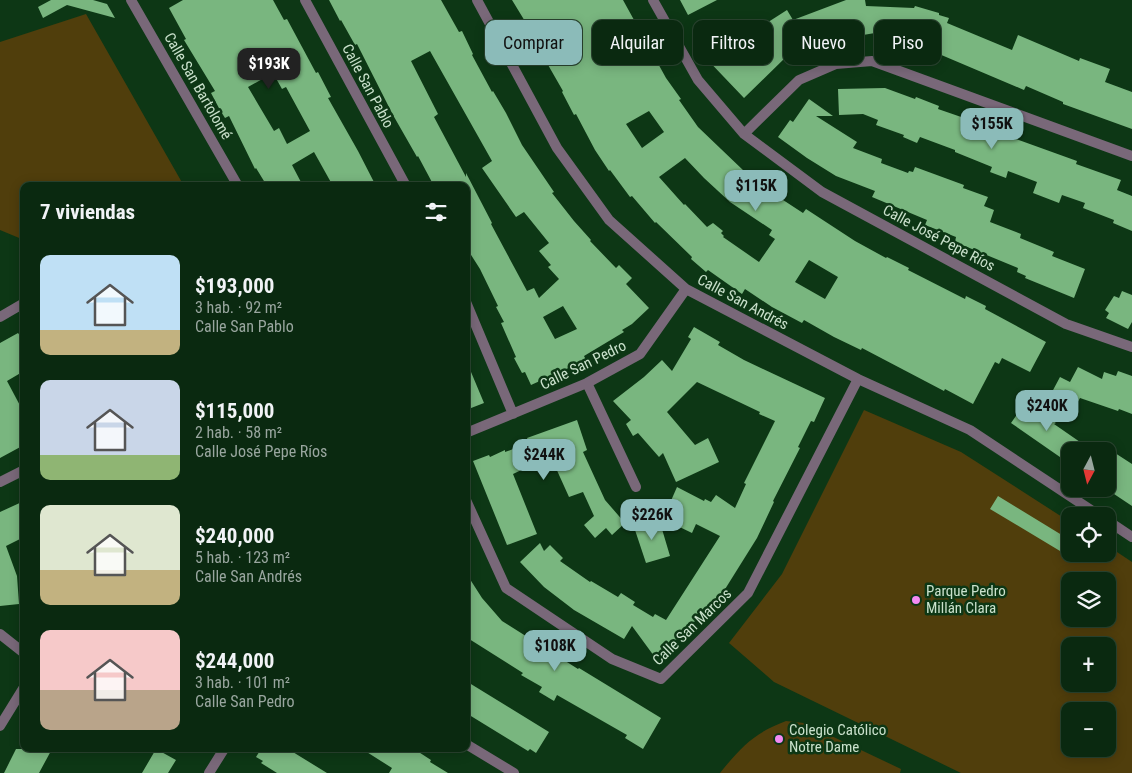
<!DOCTYPE html>
<html lang="es">
<meta charset="utf-8">
<style>
body{margin:0;font-family:"Roboto Condensed",sans-serif;background:#18351e;color:#f1f3f6;height:100vh;display:flex;flex-direction:column;font-size:19px;white-space:nowrap}
*{box-sizing:border-box;margin:0}
p{font-size:16px;color:#99a69f}
.icon{flex:none;width:28px;height:28px;fill:none;stroke:currentColor;stroke-width:2;stroke-linecap:round;stroke-linejoin:round}
.map{position:relative;flex:1;overflow:hidden}
.details{position:absolute;left:20px;top:182px;width:450px;height:570px;display:flex;flex-direction:column;background:#0a2910;border-radius:10px;box-shadow:0 2px 12px #0003,0 0 0 1px #2a4530}
.details>*{flex:none}
.guide{position:absolute;left:485px;top:20px;width:475px;height:45px;display:flex;gap:10px}
.needle{width:32px;rotate:187deg}
.tools{position:absolute;left:1061px;top:442px;display:grid;gap:10px}
.tools a{display:grid;place-items:center;width:55px;height:55px;border-radius:10px;background:#0a2910;box-shadow:0 2px 12px #0003,0 0 0 1px #2a4530;font-size:25px}
.price{position:absolute;translate:-50% -42px;padding:0 11px;border-radius:10px;background:#8bbbb9;color:#111;font-size:16px;line-height:32px;filter:drop-shadow(0 1px 2px #0008)}
.price::after{content:'';position:absolute;left:50%;top:30px;width:15px;height:11px;margin-left:-8px;background:inherit;clip-path:polygon(0 0,100% 0,50% 100%)}
.price.current{background:#222;color:#fff}
ul{padding:0;list-style:none}
li{display:flex;align-items:center;gap:15px;height:125px;padding:0 20px}
li span{display:grid;place-items:center;flex:none;width:140px;height:100px;border-radius:10px;color:#555}
li>.icon{margin-inline-start:auto}
span .icon{width:60px;height:60px;fill:#fffc;stroke-width:1}
li b{font-size:21px}
h2{display:flex;justify-content:space-between;align-items:center;height:60px;padding:0 20px;font-size:21px}
.tag{padding:0 18px;border-radius:10px;background:#0a2910;box-shadow:0 2px 12px #0003,0 0 0 1px #2a4530;font-size:18px;line-height:45px}
.tag.current{background:#8bbbb9;color:#111}
.map>svg:first-child{display:block}
.green{fill:#503e0c;fill-rule:evenodd}
.building{fill:#79b67f;fill-rule:evenodd}
.lines{fill:none;stroke-linecap:round;stroke-linejoin:round}
.street{stroke:#796879;stroke-width:10}
.poi-dot{fill:#f28af3;stroke:#0d3715;stroke-width:2}
.labels{text-anchor:middle;stroke-width:5;stroke-linejoin:round;paint-order:stroke}
.street-label{font-size:15px;fill:#cae1cc;stroke:#0d3715}
.poi-label{font-size:15px;fill:#cae1cc;stroke:#0d3715;text-anchor:start}
</style>
<div class="map">
<svg width="1132" height="773" viewBox="0 0 1132 773">
<rect width="100%" height="100%" fill="#0d3715"/>
<path class="green" d="M86 14 184 186H24V240L0 230V42Z
M864 410 961 452 1070 522V554H1108V546L1132 562V773H961L774 682 729 643 782 574ZM1070 581H1108V619H1070ZM1070 646H1108V684H1070ZM1070 711H1108V749H1070Z
M786 721 804 723 901 769 900 773H720C741 747 754 733 786 721Z"/>
<path class="building" d="M51 0H93L107 4 115 18 67 5 43 18 38 7Z
M183 0H273L284 20 287 19 316 73 318 72 331 97 328 98 358 151 376 186H333L314 152 292 165 303 186H267L256 168 255 169 229 116 225 118 220 110 211 93 215 91 184 40 186 39 169 8ZM273 73 282 89 286 87 310 131 287 144 279 128 274 131 248 87Z
M329 0H441L459 32 462 31 473 54 472 55 492 92 493 91 506 113 522 145 554 192 552 193 574 221 591 240 590 241 616 268 619 265 632 278 626 284 649 308 632 324 622 330 624 332 584 356 586 360 531 385 525 372 522 373 514 358 516 357 501 323 504 322 496 307 498 306 480 269 466 247V186H434L418 156 417 157 393 115 357 44 355 45 341 20 340 21ZM430 51 492 161 482 168 516 217 524 212 549 243 539 251 551 265 548 267 559 279 539 298 534 288 527 291 491 224 492 223 466 173V177L434 117 438 114 411 61ZM563 306 577 329 555 339 543 317Z
M512 0H623L666 78 681 99 679 100 698 127 744 171 743 173 779 199 780 198 803 213 806 209 855 241 886 258 887 257 909 268 908 270 965 299 966 296 986 306 985 309 1046 342 1030 372 1002 358 999 364 995 362 973 404 945 389 944 391 862 348 861 350 834 337 804 320 802 323 772 307 745 289 742 294 708 270 706 272 691 259 692 257 656 222 655 223 632 196 630 197 610 170 609 171 595 150 576 114 574 115 562 92 563 91 532 37 534 36ZM649 111 664 132 642 148 626 124ZM685 158 704 178 730 202 772 230 769 235 775 239 759 262 723 237 724 236 721 233 723 231 713 223 707 227 685 204 684 205 659 177ZM809 260 838 277 825 299 795 282Z
M680 0H717L688 15Z
M846 0H865L866 6 914 8 915 6 939 13V15L949 18 947 23 1012 50 1018 35 1079 61 1080 58 1110 69 1105 82 1132 92V129L1063 104V102L1026 86 1024 90 939 54 904 45 905 40 874 38 875 33 845 38 844 35 815 45 814 43 788 60 786 57 744 98 702 54 720 37 729 46 735 40 740 46 759 28 787 10 793 20Z
M885 88 915 99 916 97 939 106 938 109 967 119 966 121 1077 161 1076 164 1121 180 1117 190 1132 196V231L1113 223 1114 220 1083 208 1085 203 1062 195 1059 203 1033 193 1037 182 1008 171 1006 178 990 172 992 167 955 152V150L920 137 917 143 903 137 904 135 876 125 878 120 863 114 839 115 838 89Z
M809 99 833 116H816L857 142 853 148 882 159 881 163 908 173 909 171 913 172 915 167 964 185 963 188 988 197 984 206 994 210 990 222 1021 234 1020 238 1054 252 1052 256 1085 269 1074 298 1025 278 1026 276 1017 272 1018 268 955 242 956 237 925 225 927 220 872 197 875 191 836 176 807 158 778 137 790 120 793 122Z
M1122 291 1132 295V322L1128 329 1106 318 1109 313 1105 310 1114 296 1119 298Z
M694 327 720 342 718 345 744 360 825 398 814 422 811 421 798 447 800 448 773 501 774 502 757 538 722 594 707 612 705 611 676 640 654 656 632 626 624 639 574 610 544 587 520 562 540 543 544 551 550 545 563 558 560 561 590 582 591 581 618 597 621 593 635 602 633 605 653 617 655 614 666 620 720 536 696 524 692 533 663 519 677 487 704 501 705 499 711 502 716 495 735 508 746 484 744 483 775 421 759 414 760 412 697 382 667 412 695 445 708 438 719 462 676 482 663 453 659 457 638 433 633 436 626 424 631 420 613 401 644 377 662 360 672 371 691 339 688 337Z
M18 333 24 341V371L7 381 24 413V445L0 458V343Z
M466 360 484 403 466 410Z
M1078 367 1102 379 1104 372 1116 376 1118 371 1132 376V414L1119 409 1118 411 1080 398 1076 405 1052 392 1060 377 1070 382Z
M1027 400 1043 411 1042 413 1056 423 1054 424 1093 451H1070V464L1011 423Z
M577 420 587 450 583 452 605 500 625 523 612 535 606 528 595 538 584 525 594 516 583 492 569 497 555 466 545 469 543 466 538 468 536 463 513 474 537 534 507 545 473 461 489 455 490 457 505 450V452L529 443 527 438Z
M1115 453 1132 464V506L1108 490V465Z
M998 496 1070 540V557L990 509Z
M24 501V537L6 546 17 576 19 604 0 606V512Z
M659 519 670 556 646 563 634 527Z
M466 573 482 598 502 621 578 669 579 668 661 718 643 749 625 738 627 735 557 695 554 701 539 692 542 687 521 675 523 673 466 637Z
M466 681 549 732 536 753 530 749 528 751 466 713Z
M16 749H52L39 773H4Z
M156 749 176 760 168 773H142Z
M261 749H288L327 773H277L261 763 263 761 256 757Z
M362 749H414L431 760 430 762 448 773H389L392 768Z"/>
<g class="lines">
<path class="street" d="M131 0 238 186
M305 0 406 186
M477 0 557 148 609 220 686 289 858 379 970 430 1100 516
M653 0 698 80 744 134 822 192 1066 324 1132 347
M744 134 799 80 836 64 872 61 1132 156
M466 302 513 414
M0 317 24 303
M587 383 636 487
M466 433 587 383 640 354 686 289
M0 482 24 470
M466 500 506 588 612 659 661 679 748 593 858 379
M1108 521 1132 537
M0 634 24 653
M0 726 24 687
M466 744 514 773
M209 773 224 749"/>
</g>
<g class="poi-dot">
<circle cx="916" cy="600" r="5"/>
<circle cx="779" cy="739" r="5"/>
</g>
<g class="labels">
<g class="street-label">
<text transform="translate(198 86) rotate(60)" y="5">Calle San Bartolomé</text>
<text transform="translate(368 86) rotate(62)" y="5">Calle San Pablo</text>
<text transform="translate(939 238) rotate(28)" y="5">Calle José Pepe Ríos</text>
<text transform="translate(743 302) rotate(28)" y="5">Calle San Andrés</text>
<text transform="translate(583 365) rotate(-26)" y="5">Calle San Pedro</text>
<text transform="translate(692 627) rotate(-44)" y="5">Calle San Marcos</text>
</g>
<g class="poi-label">
<text x="926" y="596">Parque Pedro<tspan x="926" dy="17">Millán Clara</tspan></text>
<text x="789" y="735">Colegio Católico<tspan x="789" dy="17">Notre Dame</tspan></text>
</g>
</g>
</svg>
<div class="tools">
<a><svg class="needle" viewBox="-14 -14 28 28"><path d="M0-13l5 13h-10z" fill="#e53935"/><path d="M0 13l5-13h-10z" fill="#99a69f"/></svg></a>
<a><svg class="icon" aria-label="locate" viewBox="0 0 24 24"><circle cx="12" cy="12" r="6"/><path d="M12 2v4M12 18v4M2 12h4M18 12h4"/></svg></a>
<a><svg class="icon" aria-label="layers" viewBox="0 0 24 24"><path d="M12 4l9 5-9 5-9-5zM3 14l9 5 9-5"/></svg></a>
<a>+</a>
<a>−</a>
</div>
<b class="price current" style="left:269px;top:90px">$193K</b>
<b class="price" style="left:992px;top:150px">$155K</b>
<b class="price" style="left:756px;top:212px">$115K</b>
<b class="price" style="left:1047px;top:432px">$240K</b>
<b class="price" style="left:544px;top:481px">$244K</b>
<b class="price" style="left:652px;top:541px">$226K</b>
<b class="price" style="left:555px;top:672px">$108K</b>
<div class="guide">
<a class="tag current">Comprar</a>
<a class="tag">Alquilar</a>
<a class="tag">Filtros</a>
<a class="tag">Nuevo</a>
<a class="tag">Piso</a>
</div>
<section class="details">
<h2>7 viviendas<svg class="icon" aria-label="filters" viewBox="0 0 24 24"><path d="M4 7h16M4 17h16"/><circle cx="9" cy="7" r="2"/><circle cx="15" cy="17" r="2"/></svg></h2>
<ul>
<li><span style="background:linear-gradient(#bfe0f5 75%,#c2b280 0)"><svg class="icon" aria-label="home" viewBox="0 0 24 24"><path d="M3 11l9-7 9 7M6 9v11h12V9"/></svg></span><div><b>$193,000</b><p>3 hab. · 92 m²</p><p>Calle San Pablo</p></div></li>
<li><span style="background:linear-gradient(#c9d6e8 75%,#8fb573 0)"><svg class="icon" aria-label="home" viewBox="0 0 24 24"><path d="M3 11l9-7 9 7M6 9v11h12V9"/></svg></span><div><b>$115,000</b><p>2 hab. · 58 m²</p><p>Calle José Pepe Ríos</p></div></li>
<li><span style="background:linear-gradient(#dfe7d0 65%,#c2b280 0)"><svg class="icon" aria-label="home" viewBox="0 0 24 24"><path d="M3 11l9-7 9 7M6 9v11h12V9"/></svg></span><div><b>$240,000</b><p>5 hab. · 123 m²</p><p>Calle San Andrés</p></div></li>
<li><span style="background:linear-gradient(#f6c9c9 60%,#b9a48a 0)"><svg class="icon" aria-label="home" viewBox="0 0 24 24"><path d="M3 11l9-7 9 7M6 9v11h12V9"/></svg></span><div><b>$244,000</b><p>3 hab. · 101 m²</p><p>Calle San Pedro</p></div></li>
</ul>
</section>
</div>
